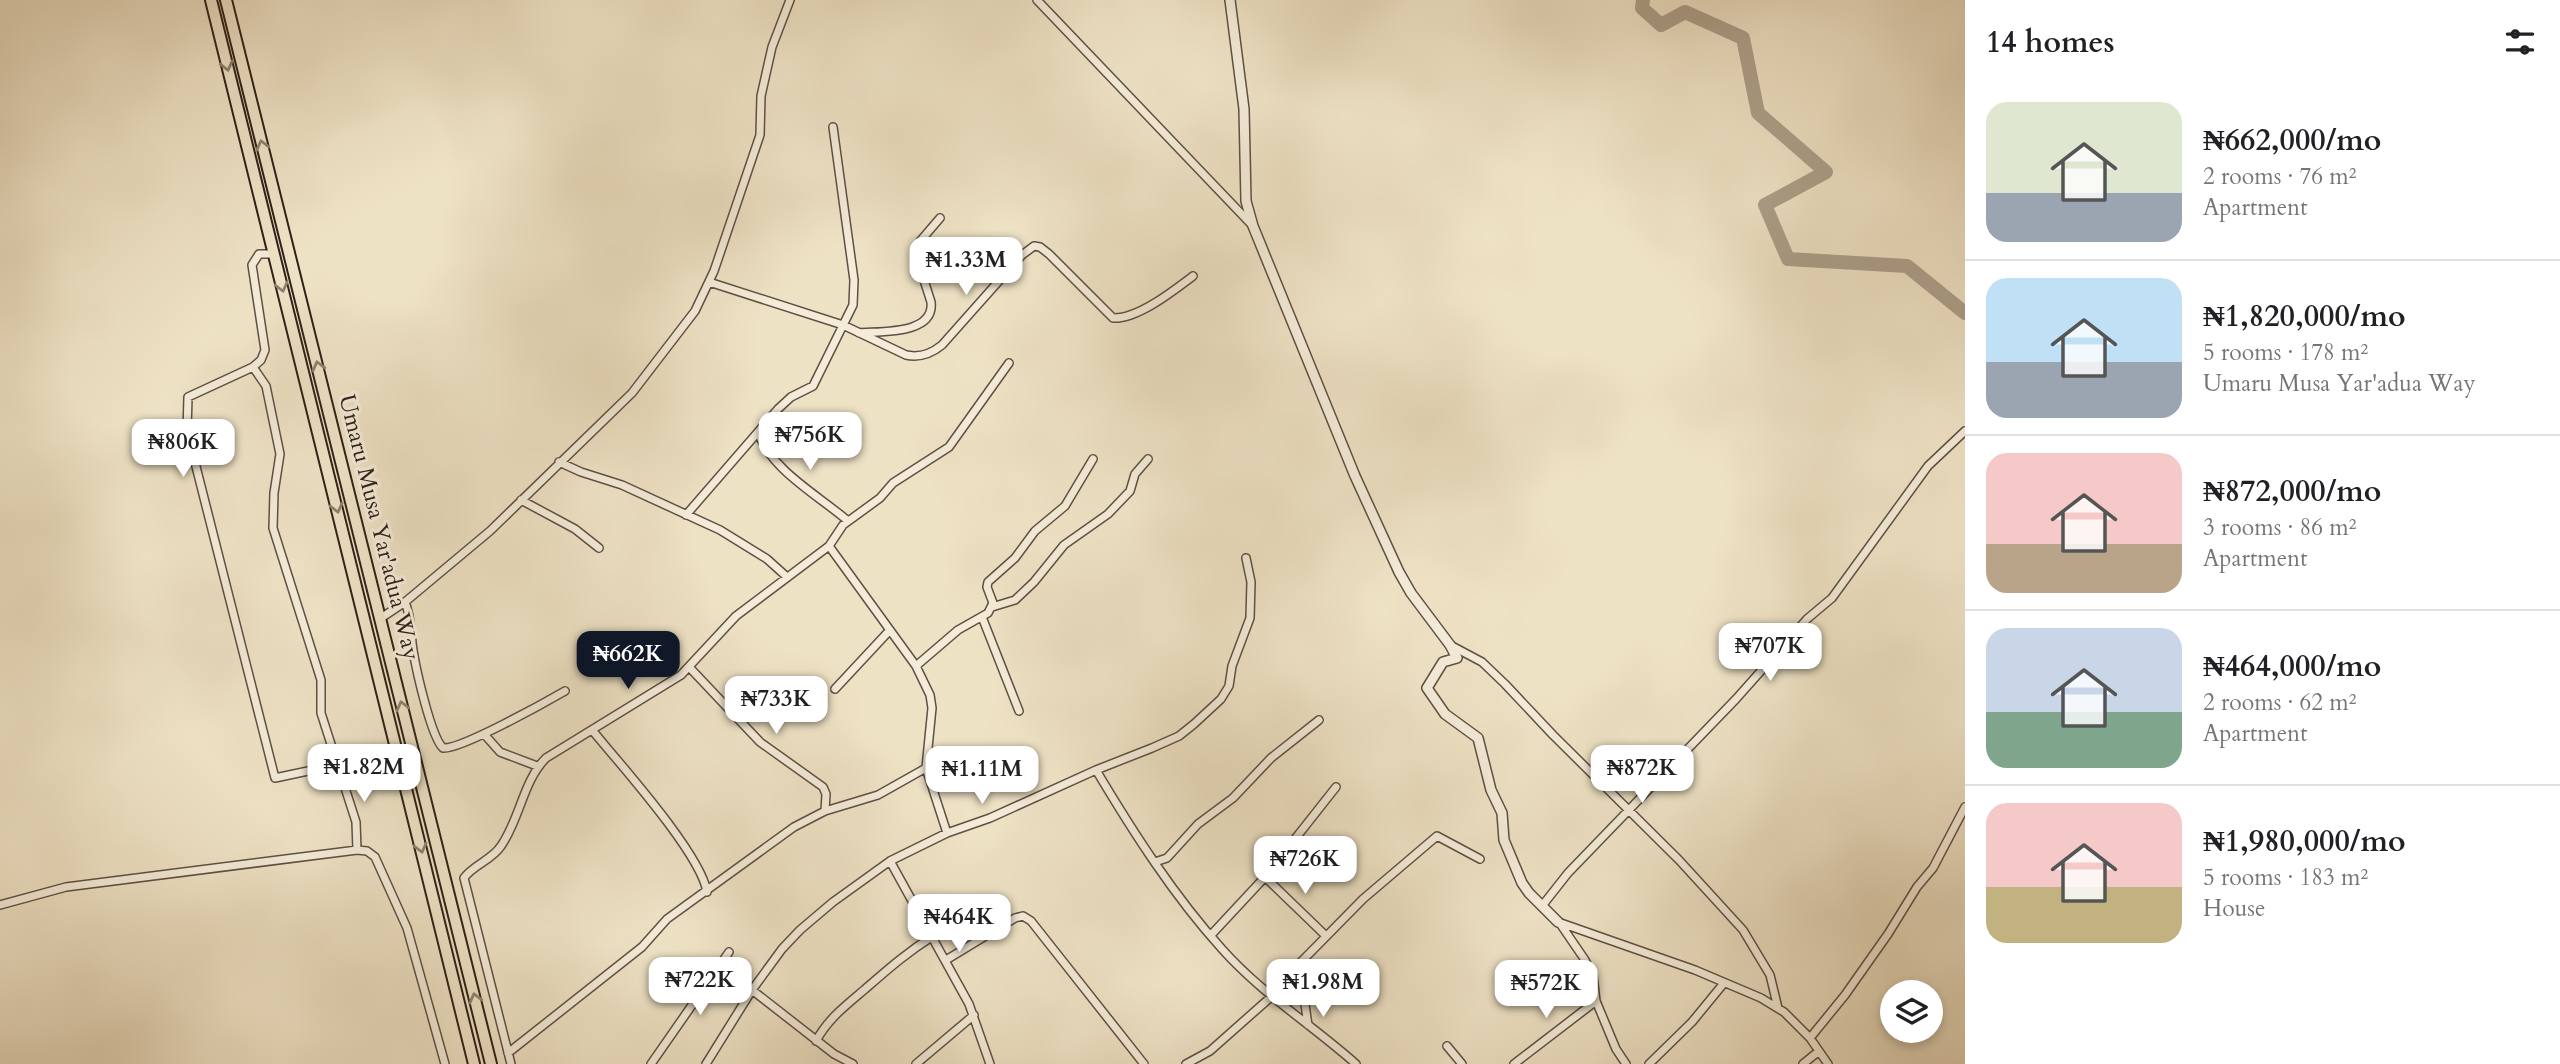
<!DOCTYPE html>
<meta charset="utf-8">
<style>
body{margin:0;font-family:Cardo,serif;background:#f2f2f2;color:#202124;height:100vh;display:flex;flex-direction:column;font-size:26px;white-space:nowrap}
*{box-sizing:border-box;margin:0}
p{font-size:23px;color:#757577}
.icon{flex:none;width:38px;height:38px;fill:none;stroke:currentColor;stroke-width:2;stroke-linecap:round;stroke-linejoin:round}
.map{position:relative;flex:1;overflow:hidden}
.side{display:flex;flex-direction:column;background:#fff;width:595px}
.side>*{flex:none}
.fabs{position:absolute;left:1880px;top:980px;display:grid;gap:14px}
.fabs a{display:grid;place-items:center;width:63px;height:63px;border-radius:50%;background:#fff;box-shadow:0 4px 10px #0003;font-size:35px}
.price{position:absolute;translate:-50% -60px;padding:0 16px;border-radius:14px;background:#fff;color:#222;font-size:23px;line-height:46px;filter:drop-shadow(0 2px 4px #0008)}
.price::after{content:'';position:absolute;left:50%;top:42px;width:21px;height:16px;margin-left:-10px;background:inherit;clip-path:polygon(0 0,100% 0,50% 100%)}
.price.on{background:#111827;color:#fff}
ul{padding:0;list-style:none}
li{display:flex;align-items:center;gap:21px;height:175px;padding:0 21px}
li+li{border-top:2px solid #e0e0e0}
li span{display:grid;place-items:center;flex:none;width:196px;height:140px;border-radius:21px;color:#555}
li>.icon{margin-inline-start:auto}
span .icon{width:84px;height:84px;fill:#fffc;stroke-width:1}
li b{font-size:30px}
h2{display:flex;justify-content:space-between;align-items:center;height:84px;padding:0 21px;font-size:30px}
main{display:flex;flex:1;min-height:0}
.map>svg:first-child{display:block}
.lines{fill:none;stroke-linecap:round;stroke-linejoin:round}
.river{stroke:#ada08b;stroke-width:14}
.minor-casing{stroke:#5f5044;stroke-width:10}
.tertiary-casing{stroke:#5f5044;stroke-width:12}
.primary-casing{stroke:#2f2019;stroke-width:14}
.minor{stroke:#f4ecd9;stroke-width:7}
.tertiary{stroke:#f4ecd9;stroke-width:9}
.primary{stroke:#eee2c5;stroke-width:10}
.oneway{stroke:#8e816f}
.labels{text-anchor:middle;stroke-width:6;stroke-linejoin:round;paint-order:stroke}
.street-label{font-size:23px;fill:#2f2019;stroke:#f4ecd9}
</style>
<main>
<div class="map">
<svg width="1965" height="1064" viewBox="0 0 1965 1064">
<rect width="100%" height="100%" fill="#eee2c5"/>
<filter id="stains"><feTurbulence type="fractalNoise" baseFrequency=".00286" numOctaves="4"/><feColorMatrix values="0 0 0 0 .2 0 0 0 0 .09 0 0 0 0 .02 0 0 0 .5 -.17"/></filter>
<radialGradient id="worn" r=".72"><stop offset=".6" stop-color="#630" stop-opacity="0"/><stop offset="1" stop-color="#630" stop-opacity=".3"/></radialGradient>
<g class="lines">
<path class="river" d="M1643 0 1642 8 1661 25 1685 12 1743 38 1758 113 1826 172 1765 205 1788 259 1907 266 1965 313"/>
<defs>
<path id="minor" d="M1037 0 1252 225
M274 254H259L252 265 265 350 261 360 253 367 188 397 187 431 275 778 336 765
M709 282 843 325 906 355C920 358 931 354 942 345L1022 255 1034 246 1040 247 1049 254 1113 318C1138 319 1173 291 1193 276
M859 333C880 331 935 335 931 302L915 252 916 246 940 218
M253 367 266 386 280 454 274 493 273 528 321 680V713L356 822 357 850
M758 432C771 470 818 495 848 521
M559 462 581 472 622 485 720 530 767 559 787 577
M521 500 575 529 599 548
M686 515 778 409 791 397 813 386 853 305 854 280 833 127
M405 602C412 619 410 632 413 650 416 669 431 737 443 748 460 750 546 702 565 691
M992 607 1015 600 1034 582 1064 545 1108 514 1130 491 1135 474 1148 459
M982 617 1019 711
M381 618 405 602 490 531 632 393 695 311 714 271 760 135 761 96 772 47 790 0
M1450 645 1482 662 1505 684 1553 735 1679 860 1743 930 1770 975 1778 1008
M916 666 829 546 843 525 880 498 893 483 949 447 1009 363
M690 668 760 742 823 787 826 794 825 811
M835 689 890 630
M592 730C620 764 701 854 707 892
M484 734 500 752 537 766
M1096 770C1133 832 1174 896 1222 949 1261 993 1312 1025 1356 1064
M947 833 926 768 932 708 930 695 916 666 958 630 988 613 993 603 987 587 988 582 1015 558 1035 531 1065 506 1093 459
M890 861 969 1004 990 1064
M1155 862 1167 858 1198 824 1233 798 1271 758 1319 720
M1265 877 1325 935
M0 905 66 887 357 850 367 851 375 857 407 928 445 1064
M1542 906 1568 873 1736 699 1807 619 1832 598 1928 466 1965 431
M1558 922 1695 970 1761 998 1784 1012 1810 1038 1828 1064
M1559 922 1585 960 1593 976 1596 1001 1616 1049 1626 1064
M1211 935 1265 877 1336 787
M946 960 1015 918 1023 916 1031 921 1144 1064
M752 990 834 1054 853 1064
M1308 1025 1300 970 1301 962 1363 899 1437 836 1480 859
M1810 1038 1845 995 1888 934 1917 887 1933 868 1965 807
M816 1041C828 1019 845 1006 864 990 887 970 906 953 933 936
M1447 1046 1462 1064
M508 1053 642 947 667 919 794 827 825 811 878 795 926 768
M511 1064 464 878C473 865 492 860 501 846 520 819 523 781 546 758L681 675 736 616 829 546
M651 1064 729 952
M706 1064 752 990 782 949 800 930 833 902 890 861 947 833 990 818 1096 770 1152 748 1179 736 1194 724 1221 699 1229 686 1232 666 1250 618 1251 582 1246 558
M916 1064 974 1015
M1186 1064 1210 1051 1272 996
M1514 1064 1596 1001
M1649 1064 1692 1022 1724 983
M1803 1064 1819 1051"/>
<path id="tertiary" d="M1230 0 1244 109 1246 201 1253 226 1355 476 1399 572 1411 593 1450 645 1457 658 1443 662 1427 688 1445 714 1478 738 1491 790 1502 813 1504 840 1522 883 1529 893 1558 922"/>
<path id="primary" d="M211 0 474 1064
M226 0 491 1064"/>
</defs>
<use href="#minor" class="minor-casing"/>
<use href="#tertiary" class="tertiary-casing"/>
<use href="#primary" class="primary-casing"/>
<use href="#minor" class="minor"/>
<use href="#tertiary" class="tertiary"/>
<use href="#primary" class="primary"/>
</g>
<defs><path id="oneway-chevron" d="M-2-3.5L2.5 0L-2 3.5" fill="none" stroke-width="1.6" stroke-linecap="round" stroke-linejoin="round" transform="scale(1.75)"/></defs>
<g class="oneway">
<use href="#oneway-chevron" transform="translate(227 66) rotate(76)"/>
<use href="#oneway-chevron" transform="translate(262 145) rotate(-104)"/>
<use href="#oneway-chevron" transform="translate(282 287) rotate(76)"/>
<use href="#oneway-chevron" transform="translate(318 366) rotate(-104)"/>
<use href="#oneway-chevron" transform="translate(337 508) rotate(76)"/>
<use href="#oneway-chevron" transform="translate(402 706) rotate(-104)"/>
<use href="#oneway-chevron" transform="translate(421 848) rotate(76)"/>
<use href="#oneway-chevron" transform="translate(475 998) rotate(-104)"/>
</g>
<g class="labels">
<g class="street-label">
<text transform="translate(380 527) rotate(76)" y="8">Umaru Musa Yar'adua Way</text>
</g>
</g>
<rect width="100%" height="100%" filter="url(#stains)"/>
<rect width="100%" height="100%" fill="url(#worn)"/>
</svg>
<div class="fabs">
<a><svg class="icon" aria-label="layers" viewBox="0 0 24 24"><path d="M12 4l9 5-9 5-9-5zM3 14l9 5 9-5"/></svg></a>
</div>
<b class="price" style="left:966px;top:297px">₦1.33M</b>
<b class="price" style="left:810px;top:472px">₦756K</b>
<b class="price" style="left:183px;top:479px">₦806K</b>
<b class="price" style="left:1770px;top:683px">₦707K</b>
<b class="price on" style="left:628px;top:691px">₦662K</b>
<b class="price" style="left:776px;top:736px">₦733K</b>
<b class="price" style="left:364px;top:804px">₦1.82M</b>
<b class="price" style="left:1642px;top:805px">₦872K</b>
<b class="price" style="left:982px;top:806px">₦1.11M</b>
<b class="price" style="left:1305px;top:896px">₦726K</b>
<b class="price" style="left:959px;top:954px">₦464K</b>
<b class="price" style="left:700px;top:1017px">₦722K</b>
<b class="price" style="left:1323px;top:1019px">₦1.98M</b>
<b class="price" style="left:1546px;top:1020px">₦572K</b>
</div>
<section class="side">
<h2>14 homes<svg class="icon" aria-label="filters" viewBox="0 0 24 24"><path d="M4 7h16M4 17h16"/><circle cx="9" cy="7" r="2"/><circle cx="15" cy="17" r="2"/></svg></h2>
<ul>
<li><span style="background:linear-gradient(#dfe7d0 65%,#9aa5b1 0)"><svg class="icon" aria-label="home" viewBox="0 0 24 24"><path d="M3 11l9-7 9 7M6 9v11h12V9"/></svg></span><div><b>₦662,000/mo</b><p>2 rooms · 76 m²</p><p>Apartment</p></div></li>
<li><span style="background:linear-gradient(#bfe0f5 60%,#9aa5b1 0)"><svg class="icon" aria-label="home" viewBox="0 0 24 24"><path d="M3 11l9-7 9 7M6 9v11h12V9"/></svg></span><div><b>₦1,820,000/mo</b><p>5 rooms · 178 m²</p><p>Umaru Musa Yar'adua Way</p></div></li>
<li><span style="background:linear-gradient(#f6c9c9 65%,#b9a48a 0)"><svg class="icon" aria-label="home" viewBox="0 0 24 24"><path d="M3 11l9-7 9 7M6 9v11h12V9"/></svg></span><div><b>₦872,000/mo</b><p>3 rooms · 86 m²</p><p>Apartment</p></div></li>
<li><span style="background:linear-gradient(#c9d6e8 60%,#7fa58c 0)"><svg class="icon" aria-label="home" viewBox="0 0 24 24"><path d="M3 11l9-7 9 7M6 9v11h12V9"/></svg></span><div><b>₦464,000/mo</b><p>2 rooms · 62 m²</p><p>Apartment</p></div></li>
<li><span style="background:linear-gradient(#f6c9c9 60%,#c2b280 0)"><svg class="icon" aria-label="home" viewBox="0 0 24 24"><path d="M3 11l9-7 9 7M6 9v11h12V9"/></svg></span><div><b>₦1,980,000/mo</b><p>5 rooms · 183 m²</p><p>House</p></div></li>
</ul>
</section>
</main>
